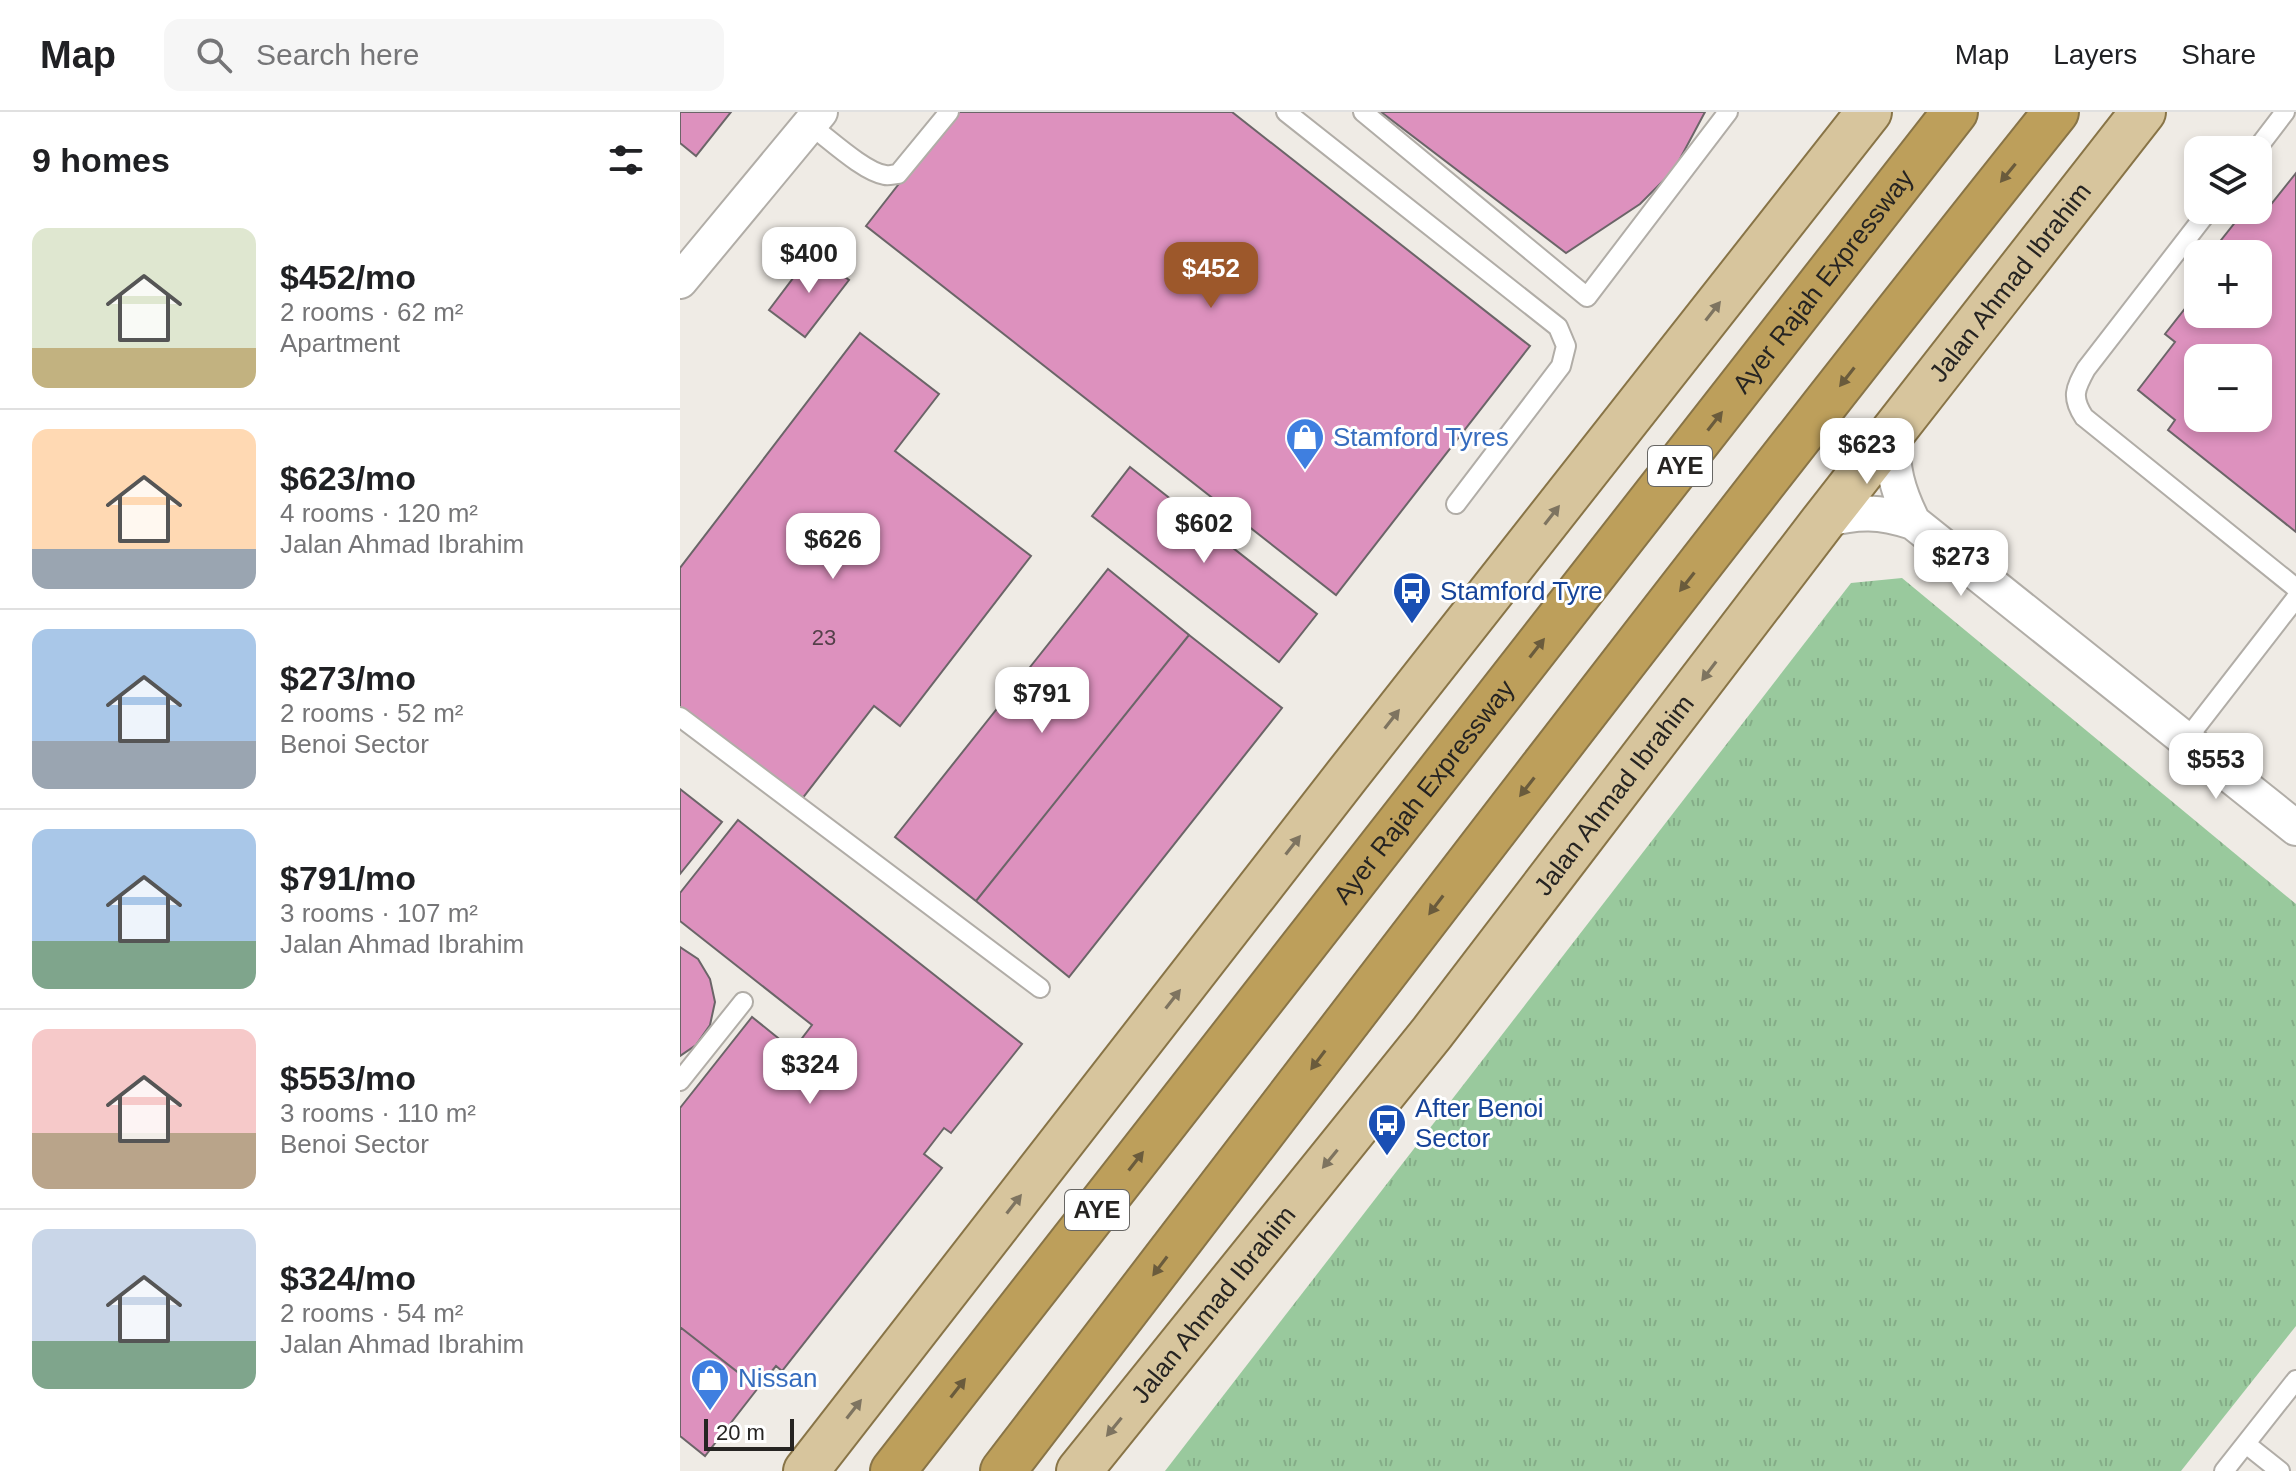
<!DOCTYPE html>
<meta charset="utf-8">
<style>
body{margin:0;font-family:Helvetica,sans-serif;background:#f6f6f6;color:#202124;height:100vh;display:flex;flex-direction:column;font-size:30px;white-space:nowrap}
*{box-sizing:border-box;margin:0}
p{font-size:26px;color:#757577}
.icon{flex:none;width:44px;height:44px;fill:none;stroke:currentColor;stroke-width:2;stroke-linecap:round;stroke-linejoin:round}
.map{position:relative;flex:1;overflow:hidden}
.details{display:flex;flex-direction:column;background:#fff;width:680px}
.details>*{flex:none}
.buttons{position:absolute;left:1504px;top:24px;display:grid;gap:16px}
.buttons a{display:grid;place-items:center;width:88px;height:88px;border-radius:16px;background:#fff;box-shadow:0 4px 12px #0003;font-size:40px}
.scale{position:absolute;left:24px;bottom:20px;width:90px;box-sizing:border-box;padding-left:8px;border:4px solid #262422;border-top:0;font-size:22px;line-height:28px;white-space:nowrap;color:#262422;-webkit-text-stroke:6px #fff;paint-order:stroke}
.price{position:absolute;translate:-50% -68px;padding:0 18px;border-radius:16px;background:#fff;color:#222;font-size:26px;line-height:52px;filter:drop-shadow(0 2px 4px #0008)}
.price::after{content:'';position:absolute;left:50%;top:48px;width:24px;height:18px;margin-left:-12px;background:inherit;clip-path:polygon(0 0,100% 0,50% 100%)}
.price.on{background:#9d582b;color:#fff}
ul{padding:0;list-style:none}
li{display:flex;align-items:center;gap:24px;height:200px;padding:0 32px}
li+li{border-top:2px solid #e0e0e0}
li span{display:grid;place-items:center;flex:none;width:224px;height:160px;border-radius:16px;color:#555}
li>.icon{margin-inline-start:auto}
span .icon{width:96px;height:96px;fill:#fffc;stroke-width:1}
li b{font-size:34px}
h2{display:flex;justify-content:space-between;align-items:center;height:96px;padding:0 32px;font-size:34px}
header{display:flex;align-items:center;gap:48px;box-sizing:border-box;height:112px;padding:0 40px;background:#fff;border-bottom:2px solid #e0e0e0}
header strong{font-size:38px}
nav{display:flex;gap:44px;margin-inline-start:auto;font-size:28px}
.search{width:560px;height:72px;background:#f6f6f6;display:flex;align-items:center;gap:20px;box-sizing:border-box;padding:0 28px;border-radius:16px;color:#757577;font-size:30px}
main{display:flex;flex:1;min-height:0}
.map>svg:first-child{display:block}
.grass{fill:url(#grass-tufts)}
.building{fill:#dd91be;stroke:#6b6568;stroke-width:2;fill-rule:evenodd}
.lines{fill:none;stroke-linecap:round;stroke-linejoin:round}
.lane-casing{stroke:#b1ada7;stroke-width:22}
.street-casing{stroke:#b1ada7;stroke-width:38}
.primary-casing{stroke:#887447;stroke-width:48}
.highway-casing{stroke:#887447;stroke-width:48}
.lane{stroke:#fff;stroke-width:18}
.street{stroke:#fff;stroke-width:34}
.primary{stroke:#d7c59d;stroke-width:44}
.highway{stroke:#bd9f5b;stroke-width:44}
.oneway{fill:#6a5b3c}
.oneway2{fill:#7e7460}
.labels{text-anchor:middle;stroke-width:6;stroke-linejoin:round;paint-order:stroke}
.number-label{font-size:22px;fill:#543f49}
.shield{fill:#fff;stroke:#676664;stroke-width:2}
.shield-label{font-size:24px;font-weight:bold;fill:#262422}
.street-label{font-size:26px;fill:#262422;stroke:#fff}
.shop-label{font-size:26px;fill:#366cbe;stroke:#fff;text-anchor:start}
.transit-label{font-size:26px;fill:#164399;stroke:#fff;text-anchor:start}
</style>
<header>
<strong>Map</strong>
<div class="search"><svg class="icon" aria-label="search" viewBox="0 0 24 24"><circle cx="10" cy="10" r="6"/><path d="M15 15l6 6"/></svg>Search here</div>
<nav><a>Map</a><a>Layers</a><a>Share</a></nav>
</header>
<main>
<section class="details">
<h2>9 homes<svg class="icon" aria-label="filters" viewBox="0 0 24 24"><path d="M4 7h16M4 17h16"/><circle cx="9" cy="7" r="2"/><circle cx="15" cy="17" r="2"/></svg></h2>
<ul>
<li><span style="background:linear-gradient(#dfe7d0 75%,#c2b280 0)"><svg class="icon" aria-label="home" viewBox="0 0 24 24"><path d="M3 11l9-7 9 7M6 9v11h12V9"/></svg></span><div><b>$452/mo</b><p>2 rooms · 62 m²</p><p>Apartment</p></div></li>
<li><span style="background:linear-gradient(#ffd9b3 75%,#9aa5b1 0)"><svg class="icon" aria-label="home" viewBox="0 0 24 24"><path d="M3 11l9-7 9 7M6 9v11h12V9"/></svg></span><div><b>$623/mo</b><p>4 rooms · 120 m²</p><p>Jalan Ahmad Ibrahim</p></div></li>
<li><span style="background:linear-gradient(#a9c7e8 70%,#9aa5b1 0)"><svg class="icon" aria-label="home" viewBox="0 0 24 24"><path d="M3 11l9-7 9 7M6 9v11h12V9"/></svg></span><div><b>$273/mo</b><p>2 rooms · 52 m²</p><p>Benoi Sector</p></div></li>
<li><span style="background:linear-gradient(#a9c7e8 70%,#7fa58c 0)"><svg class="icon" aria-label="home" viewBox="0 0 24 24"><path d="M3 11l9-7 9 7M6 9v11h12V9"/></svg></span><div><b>$791/mo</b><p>3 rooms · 107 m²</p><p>Jalan Ahmad Ibrahim</p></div></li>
<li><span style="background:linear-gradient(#f6c9c9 65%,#b9a48a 0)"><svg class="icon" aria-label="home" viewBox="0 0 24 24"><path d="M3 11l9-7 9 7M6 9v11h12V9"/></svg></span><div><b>$553/mo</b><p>3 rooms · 110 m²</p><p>Benoi Sector</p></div></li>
<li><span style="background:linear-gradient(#c9d6e8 70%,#7fa58c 0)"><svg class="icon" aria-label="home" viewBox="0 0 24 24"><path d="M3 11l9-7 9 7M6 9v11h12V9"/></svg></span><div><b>$324/mo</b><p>2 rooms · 54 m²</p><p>Jalan Ahmad Ibrahim</p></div></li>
</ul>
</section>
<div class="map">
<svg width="1616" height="1359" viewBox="0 0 1616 1359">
<defs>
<pattern id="grass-tufts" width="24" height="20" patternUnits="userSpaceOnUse" patternTransform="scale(2)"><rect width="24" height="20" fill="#99c99d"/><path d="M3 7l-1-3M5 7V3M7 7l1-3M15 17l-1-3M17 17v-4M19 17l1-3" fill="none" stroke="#84ac87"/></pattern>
</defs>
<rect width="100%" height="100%" fill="#efebe5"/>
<path class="grass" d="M1222 466 1616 792V1214L1501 1359H485L1171 471Z"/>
<path class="building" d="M0 0H51L16 44 0 31Z
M275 0H552L850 234 656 483 186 114Z
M701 0H1025L994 58 960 92 886 141Z
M1616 61V420L1488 318 1495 308 1458 278 1495 230 1485 222 1518 180V202H1578V142H1530L1565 98H1578L1579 81 1592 91ZM1518 246H1578V306H1518Z
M132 141 169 168 125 225 89 198Z
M180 221 259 282 215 339 351 444 220 614 194 594 118 692 0 601V456Z
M450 355 637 502 599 550 412 404Z
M428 457 509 523 296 789 215 725Z
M509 523 602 596 389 865 296 789Z
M0 677 42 710 0 762Z
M58 708 342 932 271 1021 264 1016 244 1042 262 1056 102 1259 96 1254 78 1276 0 1215V996L72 905 113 938 132 913 0 809V781Z
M0 835 18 847 30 867 35 890 30 913 16 933 0 944Z
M0 1215 78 1276 25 1344 0 1324Z"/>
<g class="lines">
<defs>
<path id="lane" d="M606 0 878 215 886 234 881 254 776 392
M683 0 907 185 1048 0
M130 13C148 26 184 60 205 63 209 64 214 62 218 62L269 0
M1576 38 1605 0
M1529 98 1406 257C1395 277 1391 285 1404 305L1616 476
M0 605 360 876
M1506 628 1616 486
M0 969 63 890
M1566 1332 1600 1359
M1544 1359 1616 1268"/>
<path id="street" d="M0 169 140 0
M1212 322C1212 357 1217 378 1233 410
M1144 408C1179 399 1199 399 1233 410L1616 716"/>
<g id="primary">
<path d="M126 1359 668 662 1189 0"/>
<path id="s1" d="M399 1359 752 921 1144 408 1463 0"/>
</g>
<g id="highway">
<path id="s2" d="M213 1359 1275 0"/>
<path d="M323 1359C672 904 1018 448 1376 0"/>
</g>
</defs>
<use href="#lane" class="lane-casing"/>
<use href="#street" class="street-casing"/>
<use href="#primary" class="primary-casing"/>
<use href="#highway" class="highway-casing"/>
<use href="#lane" class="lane"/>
<use href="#street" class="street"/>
<use href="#primary" class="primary"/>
<use href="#highway" class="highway"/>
</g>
<defs><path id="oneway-solid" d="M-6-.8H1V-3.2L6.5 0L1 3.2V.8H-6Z" transform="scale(2)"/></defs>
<g class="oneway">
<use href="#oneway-solid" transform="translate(1328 61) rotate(129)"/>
<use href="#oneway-solid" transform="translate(1167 265) rotate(128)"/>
<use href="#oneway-solid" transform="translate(1035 309) rotate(-52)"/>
<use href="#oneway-solid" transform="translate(1007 470) rotate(128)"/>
<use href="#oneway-solid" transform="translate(857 536) rotate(-52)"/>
<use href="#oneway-solid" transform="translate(847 675) rotate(128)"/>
<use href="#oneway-solid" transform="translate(756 793) rotate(127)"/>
<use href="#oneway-solid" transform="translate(638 948) rotate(127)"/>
<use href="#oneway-solid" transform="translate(456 1049) rotate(-52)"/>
<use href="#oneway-solid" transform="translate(480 1154) rotate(127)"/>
<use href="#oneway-solid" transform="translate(278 1276) rotate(-52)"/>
</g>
<g class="oneway2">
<use href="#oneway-solid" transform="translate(1033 199) rotate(-52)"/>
<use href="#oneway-solid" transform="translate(872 403) rotate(-52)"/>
<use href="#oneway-solid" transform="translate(1029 559) rotate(127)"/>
<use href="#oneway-solid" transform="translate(712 607) rotate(-52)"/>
<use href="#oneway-solid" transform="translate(613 733) rotate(-52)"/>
<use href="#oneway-solid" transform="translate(493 887) rotate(-52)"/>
<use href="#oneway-solid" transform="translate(650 1047) rotate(129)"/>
<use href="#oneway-solid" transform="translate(334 1092) rotate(-52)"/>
<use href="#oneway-solid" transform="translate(174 1297) rotate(-52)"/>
<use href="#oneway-solid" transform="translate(434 1315) rotate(129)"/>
</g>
<defs>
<symbol id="shop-pin" viewBox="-11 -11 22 30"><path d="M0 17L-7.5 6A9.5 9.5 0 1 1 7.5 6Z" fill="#3f7fe0" stroke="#fff"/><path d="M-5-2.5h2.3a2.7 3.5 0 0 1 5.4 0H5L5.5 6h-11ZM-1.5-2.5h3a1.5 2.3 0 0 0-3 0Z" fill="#fff"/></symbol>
<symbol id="bus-pin" viewBox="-11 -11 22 30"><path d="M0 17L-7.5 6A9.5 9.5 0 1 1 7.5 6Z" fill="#1a4fb4" stroke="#fff"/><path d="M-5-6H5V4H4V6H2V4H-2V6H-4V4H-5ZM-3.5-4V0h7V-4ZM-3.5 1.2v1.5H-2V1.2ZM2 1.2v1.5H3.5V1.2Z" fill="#fff"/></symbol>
</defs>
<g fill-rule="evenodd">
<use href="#shop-pin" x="603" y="303" width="44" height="60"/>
<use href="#bus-pin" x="710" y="457" width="44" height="60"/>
<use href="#bus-pin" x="685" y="989" width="44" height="60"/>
<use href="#shop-pin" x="8" y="1244" width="44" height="60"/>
</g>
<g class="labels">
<g class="number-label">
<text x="144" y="533">23</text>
</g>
<g class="shield">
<rect x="968" y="334" width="64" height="40" rx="6"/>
<rect x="385" y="1078" width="64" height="40" rx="6"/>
</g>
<g class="shield-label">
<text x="1000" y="362">AYE</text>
<text x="417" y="1106">AYE</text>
</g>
<g class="street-label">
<text dy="9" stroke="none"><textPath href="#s2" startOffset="1510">Ayer Rajah Expressway</textPath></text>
<text dy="9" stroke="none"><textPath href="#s1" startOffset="1510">Jalan Ahmad Ibrahim</textPath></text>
<text dy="9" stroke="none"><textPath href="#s2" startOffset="862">Ayer Rajah Expressway</textPath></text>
<text dy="9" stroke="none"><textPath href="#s1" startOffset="862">Jalan Ahmad Ibrahim</textPath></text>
<text dy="9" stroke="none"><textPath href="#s1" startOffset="214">Jalan Ahmad Ibrahim</textPath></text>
</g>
<g class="shop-label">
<text x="653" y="334">Stamford Tyres</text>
<text x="58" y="1275">Nissan</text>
</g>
<g class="transit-label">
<text x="760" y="488">Stamford Tyre</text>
<text x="735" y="1005">After Benoi<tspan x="735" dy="30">Sector</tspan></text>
</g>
</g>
</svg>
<div class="buttons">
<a><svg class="icon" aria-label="layers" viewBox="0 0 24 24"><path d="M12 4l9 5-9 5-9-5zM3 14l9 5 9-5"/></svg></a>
<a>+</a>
<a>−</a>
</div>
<div class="scale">20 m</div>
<b class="price" style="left:129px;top:183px">$400</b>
<b class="price on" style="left:531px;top:198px">$452</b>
<b class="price" style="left:1187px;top:374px">$623</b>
<b class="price" style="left:524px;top:453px">$602</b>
<b class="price" style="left:153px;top:469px">$626</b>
<b class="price" style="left:1281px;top:486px">$273</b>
<b class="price" style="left:362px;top:623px">$791</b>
<b class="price" style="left:1536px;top:689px">$553</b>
<b class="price" style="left:130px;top:994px">$324</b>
</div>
</main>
